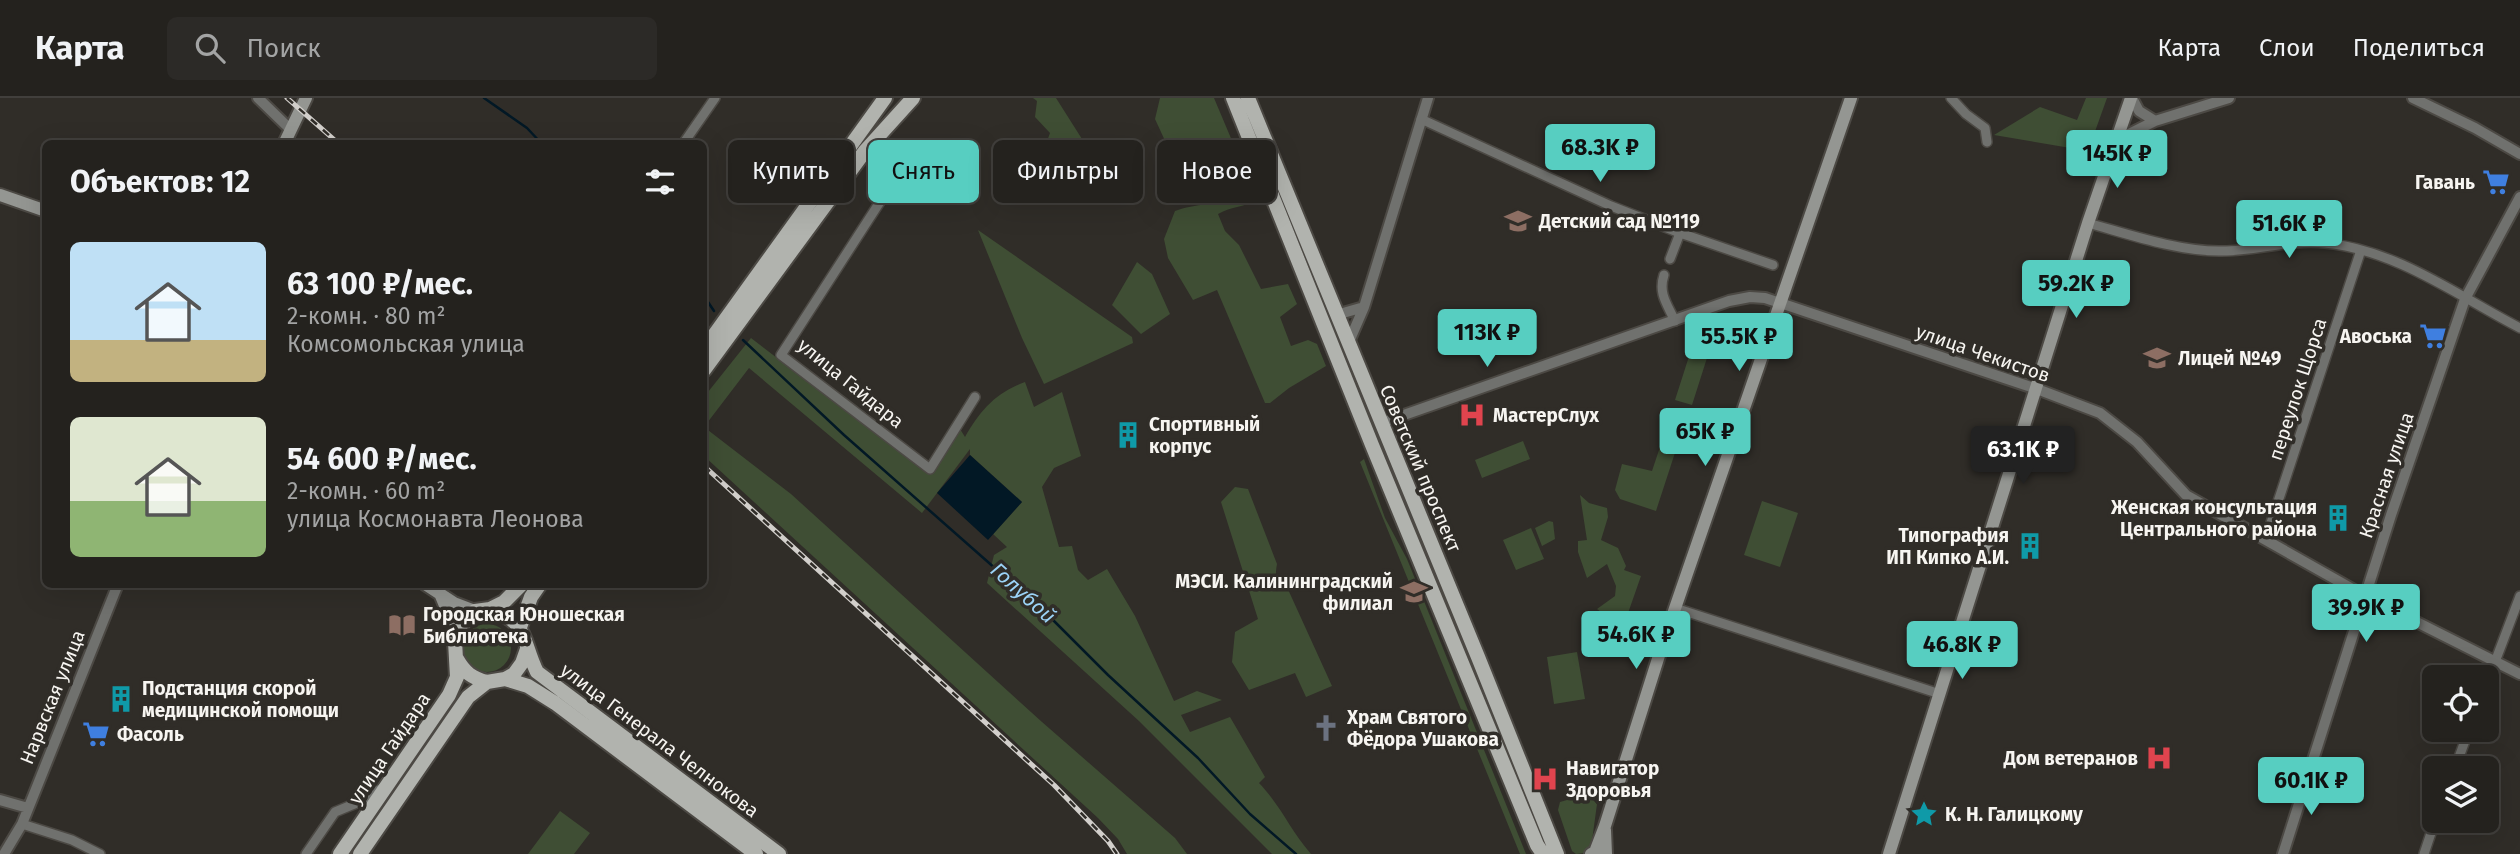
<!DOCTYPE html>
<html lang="ru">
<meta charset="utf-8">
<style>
body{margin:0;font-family:"Fira Sans",sans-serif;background:#2c2a27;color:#f1f3f6;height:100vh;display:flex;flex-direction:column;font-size:26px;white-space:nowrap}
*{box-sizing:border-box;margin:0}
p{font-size:23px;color:#a3a4a4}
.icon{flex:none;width:38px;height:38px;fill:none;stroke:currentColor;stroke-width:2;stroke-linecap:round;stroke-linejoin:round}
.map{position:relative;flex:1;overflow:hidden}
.panel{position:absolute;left:42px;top:42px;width:665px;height:448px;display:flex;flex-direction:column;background:#24221e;border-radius:10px;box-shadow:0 7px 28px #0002,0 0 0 2px #413f3c}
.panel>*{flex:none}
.banner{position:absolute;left:728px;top:42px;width:665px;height:63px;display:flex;gap:14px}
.fabs{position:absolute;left:2422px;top:567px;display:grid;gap:14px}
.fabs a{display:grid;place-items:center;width:77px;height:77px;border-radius:10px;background:#24221e;box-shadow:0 7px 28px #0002,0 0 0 2px #413f3c;font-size:35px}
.price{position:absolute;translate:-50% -60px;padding:0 16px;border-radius:7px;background:#57cec1;color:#111;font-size:23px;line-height:46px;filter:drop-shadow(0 2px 4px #0008)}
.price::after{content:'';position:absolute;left:50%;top:42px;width:21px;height:16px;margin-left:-10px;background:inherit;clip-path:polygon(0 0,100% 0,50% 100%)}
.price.active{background:#222;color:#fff}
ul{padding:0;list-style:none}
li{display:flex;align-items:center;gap:21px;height:175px;padding:0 28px}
li span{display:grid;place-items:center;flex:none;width:196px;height:140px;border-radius:10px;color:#555}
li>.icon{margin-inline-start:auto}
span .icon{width:84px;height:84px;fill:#fffc;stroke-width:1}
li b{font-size:30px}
h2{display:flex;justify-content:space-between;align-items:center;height:84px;padding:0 28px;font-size:30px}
.chip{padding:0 24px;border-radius:10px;background:#24221e;box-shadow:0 7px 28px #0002,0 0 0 2px #413f3c;font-size:24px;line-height:63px}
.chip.active{background:#57cec1;color:#111}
header{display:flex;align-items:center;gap:42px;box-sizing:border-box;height:98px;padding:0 35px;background:#24221e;border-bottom:2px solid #413f3c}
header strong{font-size:33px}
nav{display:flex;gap:38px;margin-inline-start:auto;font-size:24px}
.search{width:490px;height:63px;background:#2c2a27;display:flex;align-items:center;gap:18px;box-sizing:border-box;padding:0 24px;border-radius:10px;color:#a3a4a4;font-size:26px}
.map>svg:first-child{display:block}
.green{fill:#3f4e34}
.water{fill:#021825}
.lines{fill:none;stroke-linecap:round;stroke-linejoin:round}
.stream{stroke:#021825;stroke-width:2.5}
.minor-casing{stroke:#4c4944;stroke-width:12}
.tertiary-casing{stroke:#4c4944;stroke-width:14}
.secondary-casing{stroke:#4c4944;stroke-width:16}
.primary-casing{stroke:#4c4944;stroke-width:18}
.minor{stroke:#70716e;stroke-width:9}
.tertiary{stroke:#70716e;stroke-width:10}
.secondary{stroke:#949692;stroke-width:12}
.primary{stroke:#b1b3ae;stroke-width:14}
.rail-casing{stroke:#d2cfcb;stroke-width:5}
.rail{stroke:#302d28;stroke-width:2.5;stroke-dasharray:8;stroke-linecap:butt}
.labels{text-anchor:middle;stroke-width:7;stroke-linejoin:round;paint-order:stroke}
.poi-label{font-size:19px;font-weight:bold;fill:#f7f5f1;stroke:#302d28;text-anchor:start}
.street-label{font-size:19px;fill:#f7f5f1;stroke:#302d28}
.water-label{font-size:21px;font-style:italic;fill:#9cd3f7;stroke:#302d28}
</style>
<header>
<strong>Карта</strong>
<div class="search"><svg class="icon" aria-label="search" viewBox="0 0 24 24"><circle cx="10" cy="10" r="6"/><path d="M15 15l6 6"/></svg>Поиск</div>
<nav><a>Карта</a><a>Слои</a><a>Поделиться</a></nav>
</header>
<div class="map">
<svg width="2520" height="756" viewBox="0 0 2520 756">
<rect width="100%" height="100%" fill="#302d28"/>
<path class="green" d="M1033 0H1056L1101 71 1103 85 1091 91 1079 87 1041 60 1050 35 1035 19 1037 3Z
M1160 0H1214L1257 102C1244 109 1230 109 1218 116L1225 133 1239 147 1261 191 1288 186 1297 206 1280 219 1291 248 1308 242 1317 246 1326 268 1289 290 1270 305H1265L1217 192 1193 202 1168 160 1164 141 1175 113C1195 105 1219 109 1235 92L1228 74C1213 80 1197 80 1181 83L1171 67 1167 47 1155 21Z
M2086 0H2107L2088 53 1994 37 2040 9 2077 22Z
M978 132 1132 239 1133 245 1044 286 1022 240Z
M1137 164 1152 176 1170 216 1141 236 1112 207Z
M1721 216 1692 307 1675 302 1700 224Z
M751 240 930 377 960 331 965 339C980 313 995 295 1025 284L1034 309 1062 294 1081 358 1054 370 1042 389 1059 449 1072 448 1078 472 1088 482 1107 471 1135 518 1174 603 1197 593 1222 602 1181 617 1190 634 1230 619 1265 679 1259 685C1281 708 1290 732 1311 756H1272L1139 623 987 485 994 457 1007 449 993 436 1022 404 970 357V351L922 415 749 270 704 329 791 396 1042 624 1175 740 1187 756H1127L1118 741 1098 720 704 358V299Z
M1671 316 1686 321 1656 413 1620 401 1615 392 1622 366 1652 373Z
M1523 343 1530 361 1482 380 1475 362Z
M1364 361 1385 420 1407 461 1526 756H1520L1360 364Z
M1235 389 1248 391 1277 466C1275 478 1275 482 1286 487L1332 588 1306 599 1295 575 1249 592 1232 564 1235 534 1258 521 1221 404Z
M1580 397 1589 405 1607 410 1608 419 1601 442 1618 450 1626 468 1624 472 1641 478 1627 518 1606 515 1605 517 1597 511 1615 498 1616 488 1607 466 1587 480 1578 454V443L1587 442Z
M1762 403 1798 415 1780 469 1744 457Z
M1549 423 1553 424 1555 441 1542 448 1535 430Z
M1531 430 1544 461 1516 472 1503 442Z
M463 550a24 24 0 1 1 48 0a24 24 0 1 1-48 0Z
M1577 554 1585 601 1554 606 1547 559Z
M1581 698 1591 700 1597 706 1591 750 1585 755 1576 756 1572 753 1558 712 1560 704Z
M560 713 590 735 574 756H528Z"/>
<path class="water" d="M970 357 1022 404 988 442 937 395Z"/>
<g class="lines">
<path class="stream" d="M484 0 527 30 542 46
M704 198 714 213
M743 242 844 337 1048 517 1108 577 1198 660 1250 716 1296 756"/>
<defs>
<path id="minor" d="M1951 0 1966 16 1985 30 1987 44
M1421 21 1611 108 1680 135 1773 167
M683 46 715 0
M865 53 898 76 781 257 930 371 975 299
M2088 125C2128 136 2177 153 2219 153 2254 154 2290 141 2325 145 2397 152 2458 198 2520 230
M1670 161 1680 135
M1664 177C1658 195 1667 206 1675 223
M2266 440 2361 152
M1675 510 1940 596
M2487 585 2520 498
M2455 670 2469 632
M22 726 72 742 100 756
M306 756 335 714 359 704 382 690
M2424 756 2435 723"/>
<path id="tertiary" d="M258 0 290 31
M2132 0 2139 13 2155 23
M2413 0 2475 30 2520 56
M2117 42 2155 23 2229 0
M1336 217 1364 209
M1348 246 1364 209 1428 0
M1381 325 1729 203 1750 199 1765 200 2037 291 2100 315 2137 344 2186 397 2365 498 2520 576
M0 702 28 710
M4 756 22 726 118 486
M2283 756 2391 417 2465 201 2520 99"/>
<path id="secondary" d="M284 46 306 0
M0 97 46 113
M425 486 454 505 475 513
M441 498 456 534
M1605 732 1606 756
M1591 756 1595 754 1605 728 1662 548 1851 0
M1889 756 2088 125 2131 0"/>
<path id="primary" d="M1233 0 1372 347 1537 747 1543 756
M1248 0 1478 559 1557 756
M704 251 885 0
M704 272 865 53 913 0
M490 511C528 522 522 544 537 574L779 756
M520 529 531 499 540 486
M457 561C465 575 472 580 487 584
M505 581 528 588 555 605 756 756
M340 756 449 597 457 579 455 543 462 525 475 513 490 511 504 504 522 486
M360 756 468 599 487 584 505 581 514 576 522 565 527 551"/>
</defs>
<use href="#minor" class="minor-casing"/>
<use href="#tertiary" class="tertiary-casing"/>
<use href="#secondary" class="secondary-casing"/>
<use href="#primary" class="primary-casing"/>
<use href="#minor" class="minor"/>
<use href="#tertiary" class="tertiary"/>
<use href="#secondary" class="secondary"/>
<use href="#primary" class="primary"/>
<defs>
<path id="rail" d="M287 0 339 46
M704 368 1054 687 1108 743 1117 756"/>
</defs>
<use href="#rail" class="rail-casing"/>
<use href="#rail" class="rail"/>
</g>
<defs>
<symbol id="supermarket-bare" viewBox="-9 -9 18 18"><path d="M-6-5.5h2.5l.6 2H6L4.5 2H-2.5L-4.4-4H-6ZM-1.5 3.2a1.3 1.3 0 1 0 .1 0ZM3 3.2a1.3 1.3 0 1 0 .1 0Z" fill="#3f7fe0" stroke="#302d28" stroke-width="2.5" paint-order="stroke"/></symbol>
<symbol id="school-bare" viewBox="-9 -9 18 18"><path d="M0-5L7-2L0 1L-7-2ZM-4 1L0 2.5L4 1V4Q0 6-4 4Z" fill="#8d6e63" stroke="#302d28" stroke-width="2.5" paint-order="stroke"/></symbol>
<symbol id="hospital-bare" viewBox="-9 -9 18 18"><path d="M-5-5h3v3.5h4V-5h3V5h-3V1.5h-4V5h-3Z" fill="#e0444e" stroke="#302d28" stroke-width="2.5" paint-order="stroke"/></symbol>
<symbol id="building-bare" viewBox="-9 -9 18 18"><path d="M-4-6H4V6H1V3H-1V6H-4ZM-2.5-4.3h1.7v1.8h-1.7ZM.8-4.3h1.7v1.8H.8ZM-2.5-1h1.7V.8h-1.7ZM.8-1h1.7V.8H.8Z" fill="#0f9aa8" stroke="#302d28" stroke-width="2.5" paint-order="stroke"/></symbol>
<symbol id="university-bare" viewBox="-9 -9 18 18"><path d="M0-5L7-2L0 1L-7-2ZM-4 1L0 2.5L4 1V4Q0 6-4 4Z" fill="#8d6e63" stroke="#302d28" stroke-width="2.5" paint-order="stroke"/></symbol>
<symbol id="library-bare" viewBox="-9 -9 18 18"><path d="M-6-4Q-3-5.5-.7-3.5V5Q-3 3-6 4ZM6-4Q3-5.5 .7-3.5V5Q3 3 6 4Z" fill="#8d6e63" stroke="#302d28" stroke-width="2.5" paint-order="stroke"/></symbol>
<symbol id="church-bare" viewBox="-9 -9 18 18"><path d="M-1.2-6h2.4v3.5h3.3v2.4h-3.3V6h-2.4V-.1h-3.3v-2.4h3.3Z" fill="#6b7280" stroke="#302d28" stroke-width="2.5" paint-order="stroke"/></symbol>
<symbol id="sight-bare" viewBox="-9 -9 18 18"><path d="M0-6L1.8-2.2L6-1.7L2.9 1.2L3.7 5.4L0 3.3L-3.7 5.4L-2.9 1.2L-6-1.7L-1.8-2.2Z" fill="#0f9aa8" stroke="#302d28" stroke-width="2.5" paint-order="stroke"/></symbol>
</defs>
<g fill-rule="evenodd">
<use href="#supermarket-bare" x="2477" y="65" width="38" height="38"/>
<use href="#school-bare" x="1499" y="104" width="38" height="38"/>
<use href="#supermarket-bare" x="2414" y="219" width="38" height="38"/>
<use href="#school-bare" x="2138" y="241" width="38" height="38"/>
<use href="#hospital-bare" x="1453" y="298" width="38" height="38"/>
<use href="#building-bare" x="1109" y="318" width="38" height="38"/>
<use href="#building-bare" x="2319" y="401" width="38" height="38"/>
<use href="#building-bare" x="2011" y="429" width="38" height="38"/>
<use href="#university-bare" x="1395" y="475" width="38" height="38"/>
<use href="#library-bare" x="383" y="508" width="38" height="38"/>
<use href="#building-bare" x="102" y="582" width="38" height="38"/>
<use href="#church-bare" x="1307" y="611" width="38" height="38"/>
<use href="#supermarket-bare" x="77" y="617" width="38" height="38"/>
<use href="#hospital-bare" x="2140" y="641" width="38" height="38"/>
<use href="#hospital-bare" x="1526" y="662" width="38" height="38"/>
<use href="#sight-bare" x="1905" y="697" width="38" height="38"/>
</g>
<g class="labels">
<g class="poi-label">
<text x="2475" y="91" text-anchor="end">Гавань</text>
<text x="1539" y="130">Детский сад №119</text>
<text x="2412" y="245" text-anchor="end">Авоська</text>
<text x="2178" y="267">Лицей №49</text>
<text x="1493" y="324">МастерСлух</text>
<text x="1149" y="333">Спортивный<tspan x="1149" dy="22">корпус</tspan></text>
<text x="2317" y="416" text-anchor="end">Женская консультация<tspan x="2317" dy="22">Центрального района</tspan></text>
<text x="2009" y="444" text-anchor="end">Типография<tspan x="2009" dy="22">ИП Кипко А.И.</tspan></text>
<text x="1393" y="490" text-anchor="end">МЭСИ. Калининградский<tspan x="1393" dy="22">филиал</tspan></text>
<text x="423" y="523">Городская Юношеская<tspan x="423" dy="22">Библиотека</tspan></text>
<text x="142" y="597">Подстанция скорой<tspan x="142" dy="22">медицинской помощи</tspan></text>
<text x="1347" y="626">Храм Святого<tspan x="1347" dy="22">Фёдора Ушакова</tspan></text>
<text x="117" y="643">Фасоль</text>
<text x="2138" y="667" text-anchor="end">Дом ветеранов</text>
<text x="1566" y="677">Навигатор<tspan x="1566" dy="22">Здоровья</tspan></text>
<text x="1945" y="723">К. Н. Галицкому</text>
</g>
<g class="street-label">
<text transform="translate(1983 255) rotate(19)" y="7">улица Чекистов</text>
<text transform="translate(851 285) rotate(39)" y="7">улица Гайдара</text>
<text transform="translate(2297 291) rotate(-72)" y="7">переулок Щорса</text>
<text transform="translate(1421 370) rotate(67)" y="7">Советский проспект</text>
<text transform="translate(2386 377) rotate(-71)" y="7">Красная улица</text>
<text transform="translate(52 599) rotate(-68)" y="7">Нарвская улица</text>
<text transform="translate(660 642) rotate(37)" y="7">улица Генерала Челнокова</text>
<text transform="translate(389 650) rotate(-56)" y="7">улица Гайдара</text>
</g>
<g class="water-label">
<text transform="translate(1023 495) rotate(42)" y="7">Голубой</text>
</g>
</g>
</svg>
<div class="fabs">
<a><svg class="icon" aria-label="locate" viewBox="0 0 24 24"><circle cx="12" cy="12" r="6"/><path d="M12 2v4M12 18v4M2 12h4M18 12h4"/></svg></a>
<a><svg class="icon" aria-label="layers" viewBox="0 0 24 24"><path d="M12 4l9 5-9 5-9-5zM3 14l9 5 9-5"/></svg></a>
</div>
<b class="price" style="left:1600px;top:86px">68.3K ₽</b>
<b class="price" style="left:2117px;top:92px">145K ₽</b>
<b class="price" style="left:2289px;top:162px">51.6K ₽</b>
<b class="price" style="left:2076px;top:222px">59.2K ₽</b>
<b class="price" style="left:1487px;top:271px">113K ₽</b>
<b class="price" style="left:1739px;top:275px">55.5K ₽</b>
<b class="price" style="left:1705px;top:370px">65K ₽</b>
<b class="price active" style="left:2023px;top:388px">63.1K ₽</b>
<b class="price" style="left:2366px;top:546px">39.9K ₽</b>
<b class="price" style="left:1636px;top:573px">54.6K ₽</b>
<b class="price" style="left:1962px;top:583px">46.8K ₽</b>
<b class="price" style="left:2311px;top:719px">60.1K ₽</b>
<div class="banner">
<a class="chip">Купить</a>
<a class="chip active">Снять</a>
<a class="chip">Фильтры</a>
<a class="chip">Новое</a>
</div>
<section class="panel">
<h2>Объектов: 12<svg class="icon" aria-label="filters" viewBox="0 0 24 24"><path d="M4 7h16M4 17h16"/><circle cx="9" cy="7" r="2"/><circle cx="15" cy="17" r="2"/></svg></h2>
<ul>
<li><span style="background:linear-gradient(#bfe0f5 70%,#c2b280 0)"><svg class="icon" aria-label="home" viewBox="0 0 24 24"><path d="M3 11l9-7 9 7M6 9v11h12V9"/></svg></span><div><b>63 100 ₽/мес.</b><p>2-комн. · 80 m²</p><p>Комсомольская улица</p></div></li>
<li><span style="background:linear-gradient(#dfe7d0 60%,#8fb573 0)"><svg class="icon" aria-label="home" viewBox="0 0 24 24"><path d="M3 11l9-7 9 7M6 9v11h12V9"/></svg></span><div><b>54 600 ₽/мес.</b><p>2-комн. · 60 m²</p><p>улица Космонавта Леонова</p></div></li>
</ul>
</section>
</div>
